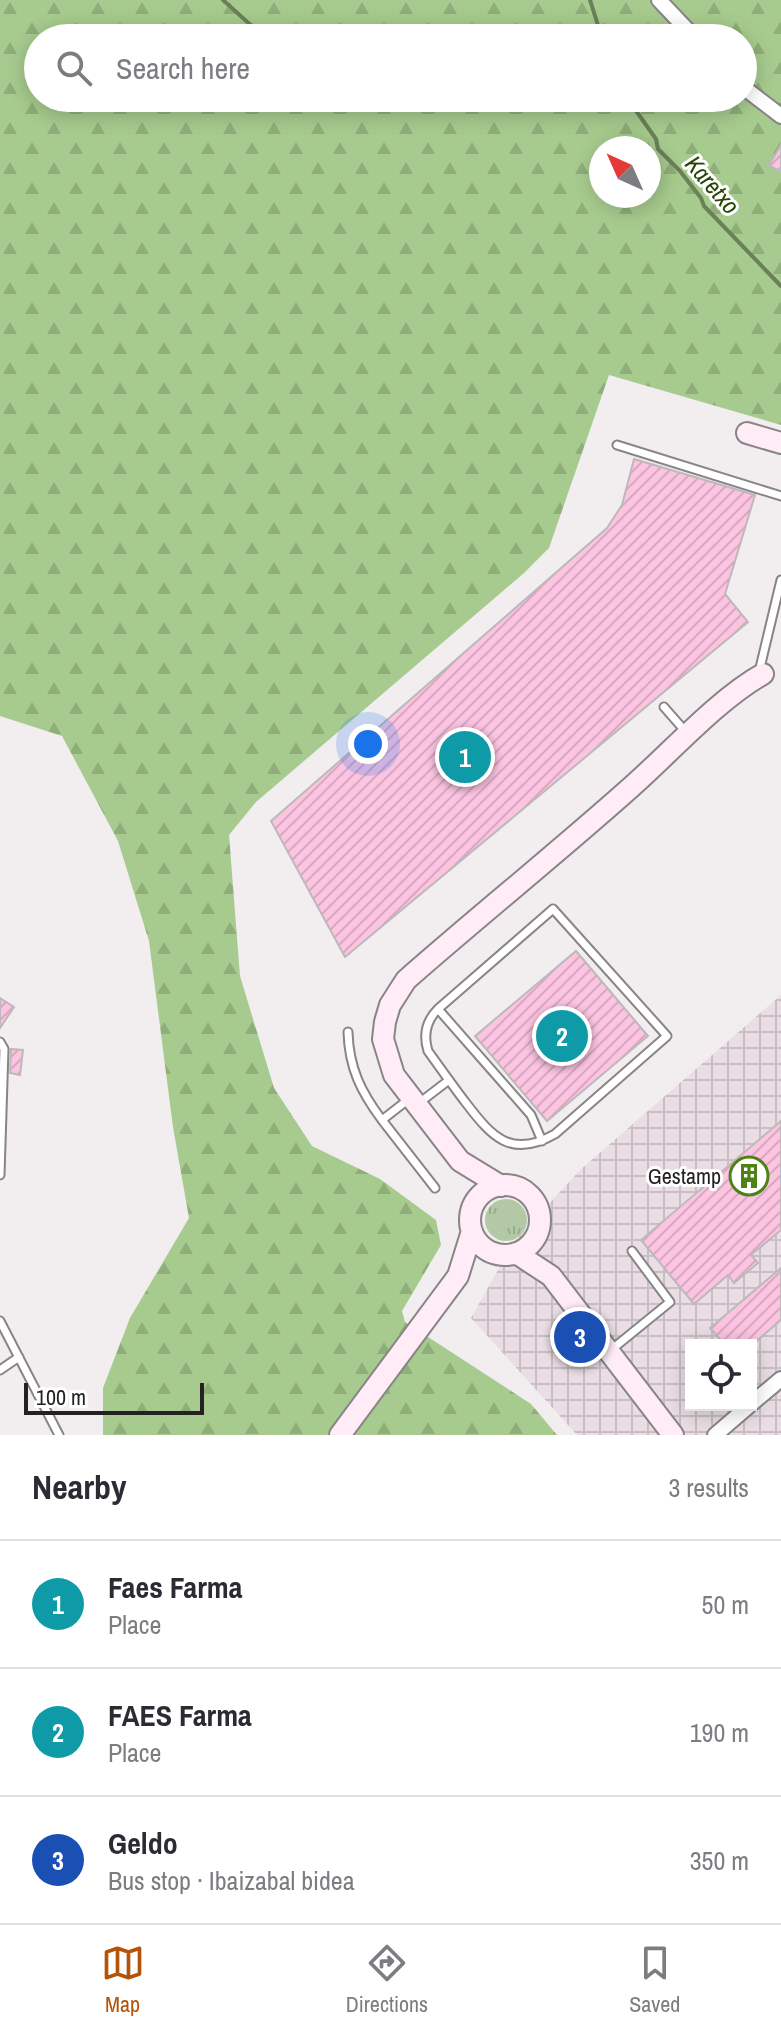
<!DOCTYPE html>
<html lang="en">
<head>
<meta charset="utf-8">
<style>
  :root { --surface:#fff; --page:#f2f2f3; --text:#2b2b33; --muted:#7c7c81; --line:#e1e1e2; --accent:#b45309 }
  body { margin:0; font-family:"Archivo Narrow",sans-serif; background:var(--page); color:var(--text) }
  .controls { position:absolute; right:24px; bottom:24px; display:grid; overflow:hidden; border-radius:0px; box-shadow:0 4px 20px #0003 }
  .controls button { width:72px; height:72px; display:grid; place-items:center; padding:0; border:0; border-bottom:2px solid var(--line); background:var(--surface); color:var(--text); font:40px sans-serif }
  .compass { position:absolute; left:589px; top:136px; width:72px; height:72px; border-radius:50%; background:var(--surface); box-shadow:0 4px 20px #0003; rotate:315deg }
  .scale { position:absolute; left:24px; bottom:20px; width:180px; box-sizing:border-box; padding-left:8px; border:4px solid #232122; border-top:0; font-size:22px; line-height:28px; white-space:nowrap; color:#232122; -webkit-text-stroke:6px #fff; paint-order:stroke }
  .you { position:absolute; left:368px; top:744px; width:28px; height:28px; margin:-20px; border:6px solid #fff; border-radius:50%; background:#1a73e8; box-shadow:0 0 0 12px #1a73e833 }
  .badge { display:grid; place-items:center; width:52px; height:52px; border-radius:50%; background:var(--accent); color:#fff; font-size:26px; font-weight:700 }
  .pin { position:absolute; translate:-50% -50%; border:4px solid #fff; box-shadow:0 2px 8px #0006 }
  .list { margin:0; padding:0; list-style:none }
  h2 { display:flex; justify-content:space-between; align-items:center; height:104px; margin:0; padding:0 32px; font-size:34px }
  h2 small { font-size:26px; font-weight:400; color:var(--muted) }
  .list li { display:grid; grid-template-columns:52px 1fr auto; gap:24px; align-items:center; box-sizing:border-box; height:128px; padding:0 32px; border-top:2px solid var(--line) }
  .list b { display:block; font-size:30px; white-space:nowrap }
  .list p { margin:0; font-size:26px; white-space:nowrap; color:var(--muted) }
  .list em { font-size:26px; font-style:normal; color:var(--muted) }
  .icon { flex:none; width:44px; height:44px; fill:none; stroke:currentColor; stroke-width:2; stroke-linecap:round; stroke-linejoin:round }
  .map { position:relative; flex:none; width:781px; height:1435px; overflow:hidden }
  .search { position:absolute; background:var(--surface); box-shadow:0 4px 20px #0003; left:24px; right:24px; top:24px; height:88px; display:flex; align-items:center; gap:20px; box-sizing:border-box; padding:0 28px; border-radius:44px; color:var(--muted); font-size:30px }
  .sheet { height:488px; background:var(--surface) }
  nav { display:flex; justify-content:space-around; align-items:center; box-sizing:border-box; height:112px; border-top:2px solid var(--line); background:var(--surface); font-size:22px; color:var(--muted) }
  nav a { display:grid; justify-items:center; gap:4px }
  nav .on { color:var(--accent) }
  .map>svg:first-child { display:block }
  .industrial { fill:url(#industrial-grid); fill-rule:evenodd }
  .grass { fill:url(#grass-tufts) }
  .forest { fill:url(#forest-firs); fill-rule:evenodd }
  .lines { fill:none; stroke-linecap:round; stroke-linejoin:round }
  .stream { stroke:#6a8158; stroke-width:4 }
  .building { fill:url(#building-hatch); stroke:#bdb9bb; stroke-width:2 }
  .lane-casing { stroke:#888586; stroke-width:11 }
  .street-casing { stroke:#888586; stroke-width:18 }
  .secondary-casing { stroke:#888586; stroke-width:24 }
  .lane { stroke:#fff; stroke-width:7 }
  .street { stroke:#fff; stroke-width:14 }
  .secondary { stroke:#ffecf6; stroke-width:20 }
  .labels { text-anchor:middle; stroke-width:6; stroke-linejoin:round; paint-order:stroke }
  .poi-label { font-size:22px; fill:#232122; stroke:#fff; text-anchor:end }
  .water-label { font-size:24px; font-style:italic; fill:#274604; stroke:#fff }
</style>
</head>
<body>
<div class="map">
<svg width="781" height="1435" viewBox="0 0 781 1435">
  <defs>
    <pattern id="industrial-grid" width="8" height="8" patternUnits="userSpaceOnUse" patternTransform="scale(2)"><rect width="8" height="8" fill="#eadee4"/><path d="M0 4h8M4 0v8" fill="none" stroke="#c8bec3"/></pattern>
    <pattern id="grass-tufts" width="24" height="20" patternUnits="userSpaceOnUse" patternTransform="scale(2)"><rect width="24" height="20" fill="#b3c9a5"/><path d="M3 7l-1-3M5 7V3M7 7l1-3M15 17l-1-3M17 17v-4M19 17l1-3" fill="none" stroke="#9aac8e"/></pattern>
    <pattern id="forest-firs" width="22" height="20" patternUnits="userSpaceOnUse" patternTransform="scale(2)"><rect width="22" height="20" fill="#a7cb8e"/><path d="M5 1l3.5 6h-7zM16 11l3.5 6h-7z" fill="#8fae7a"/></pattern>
    <pattern id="building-hatch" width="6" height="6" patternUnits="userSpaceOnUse" patternTransform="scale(2)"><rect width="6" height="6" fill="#fcc4e1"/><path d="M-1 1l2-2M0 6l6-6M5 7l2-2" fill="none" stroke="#d8a8c1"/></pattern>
  </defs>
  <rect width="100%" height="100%" fill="#f2edef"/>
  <!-- industrial -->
  <path class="industrial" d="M 781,995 L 781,1435 L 577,1435 L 471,1318 L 513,1243 L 580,1170 ZM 691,1345 L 751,1345 L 751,1405 L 691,1405 Z"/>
  <!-- grass -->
  <path class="grass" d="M485 1220a21 21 0 1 1 42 0a21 21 0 1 1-42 0Z"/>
  <!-- forest -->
  <path class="forest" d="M 0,0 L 781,0 L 781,425 L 609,375 L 549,548 L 524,573 L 256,802 L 229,835 L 240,976 L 274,1088 L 312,1146 L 380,1179 L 436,1220 L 441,1245 L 402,1311 L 405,1322 L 531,1404 L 557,1435 L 103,1435 L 103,1388 L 130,1318 L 189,1218 L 173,1127 L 149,941 L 118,841 L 62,736 L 0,716 ZM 38,38 L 743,38 L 743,98 L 38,98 ZM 601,148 L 649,148 L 649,196 L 601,196 Z"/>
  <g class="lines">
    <!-- stream -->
    <path class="stream" d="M 223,0 L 265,38
      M 590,0 L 602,38
      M 410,98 C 424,105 449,106 461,98
      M 627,98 L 656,139 L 658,149 L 680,171 L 701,198 L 704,206 L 781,286"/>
  </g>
  <!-- building -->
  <path class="building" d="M 781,145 L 781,172 L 769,165 Z
    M 634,459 L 755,495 L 725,594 L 748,622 L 345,957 L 271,821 L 607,528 L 622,505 Z
    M 576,951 L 648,1036 L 547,1121 L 475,1036 Z
    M 0,998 L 14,1007 L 0,1028 Z
    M 11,1049 L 23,1050 L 20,1075 L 10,1073 Z
    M 781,1121 L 781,1230 L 751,1255 L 758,1263 L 734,1283 L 728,1275 L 694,1304 L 641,1240 Z
    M 781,1268 L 781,1320 L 752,1345 L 725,1345 L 710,1328 Z"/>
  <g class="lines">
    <defs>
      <path id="lane" d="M 617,445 L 781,496
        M 759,672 L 781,580
        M 664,707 L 685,731
        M 553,909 L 667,1036 L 555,1134 C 511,1159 492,1137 466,1103 C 453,1086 441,1069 428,1051 C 423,1035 426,1021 438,1009 Z
        M 438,1009 L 531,1115 L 542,1141
        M 348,1032 C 349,1068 361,1092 382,1120 L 409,1099
        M 0,1042 L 4,1049 L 0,1175
        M 419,1103 L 449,1080
        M 382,1120 L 435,1188
        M 0,1321 L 59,1435
        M 611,1350 L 670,1302 L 632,1251
        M 0,1370 L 19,1357"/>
      <path id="street" d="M 659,0 L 695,38
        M 743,87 L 781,116
        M 751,1404 L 781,1379
        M 715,1435 L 750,1405"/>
      <path id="secondary" d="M 747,433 L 781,443
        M470 1220a35 35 0 1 1 70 0a35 35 0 1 1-70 0Z
        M 501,1186 L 460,1161 L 394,1075 L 383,1039 L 385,1022 L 390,1005 L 406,980 C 480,915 556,854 629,789 C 669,754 718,699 763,674
        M 516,1253 L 551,1276 L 673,1435
        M 340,1435 L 458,1276 L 472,1231"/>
    </defs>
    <!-- lane casing -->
    <use href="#lane" class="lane-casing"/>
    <!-- street casing -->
    <use href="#street" class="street-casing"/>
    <!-- secondary casing -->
    <use href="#secondary" class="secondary-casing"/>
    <!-- lane -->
    <use href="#lane" class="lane"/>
    <!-- street -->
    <use href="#street" class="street"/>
    <!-- secondary -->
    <use href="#secondary" class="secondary"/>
  </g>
  <!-- icons -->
  <defs>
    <symbol id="building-ring" viewBox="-11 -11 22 22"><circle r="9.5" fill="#fff" stroke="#4e8116" stroke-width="1.5"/><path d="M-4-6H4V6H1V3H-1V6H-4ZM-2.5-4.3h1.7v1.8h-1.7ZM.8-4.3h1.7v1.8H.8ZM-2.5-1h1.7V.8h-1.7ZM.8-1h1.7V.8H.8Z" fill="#4e8116"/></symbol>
  </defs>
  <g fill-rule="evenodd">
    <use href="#building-ring" x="727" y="1154" width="44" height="44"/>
  </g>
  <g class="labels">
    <!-- poi labels -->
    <g class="poi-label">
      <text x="721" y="1184">Gestamp</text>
    </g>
    <!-- water labels -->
    <g class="water-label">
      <text transform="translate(712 185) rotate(49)" y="8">Karetxo</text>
    </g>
  </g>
</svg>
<div class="controls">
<button><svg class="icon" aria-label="locate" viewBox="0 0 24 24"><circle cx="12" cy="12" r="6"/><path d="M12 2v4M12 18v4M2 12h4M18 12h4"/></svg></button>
</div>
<svg class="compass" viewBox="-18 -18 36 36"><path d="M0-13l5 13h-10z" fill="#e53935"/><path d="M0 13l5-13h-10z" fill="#7c7c81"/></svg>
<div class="scale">100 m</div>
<div class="you"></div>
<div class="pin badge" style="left:465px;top:757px;background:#0f9aa8">1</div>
<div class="pin badge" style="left:562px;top:1036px;background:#0f9aa8">2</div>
<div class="pin badge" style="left:580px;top:1337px;background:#1a4fb4">3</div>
<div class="search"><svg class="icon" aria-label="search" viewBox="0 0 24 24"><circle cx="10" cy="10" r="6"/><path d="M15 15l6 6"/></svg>Search here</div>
</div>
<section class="sheet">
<h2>Nearby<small>3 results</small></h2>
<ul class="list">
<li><span class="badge" style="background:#0f9aa8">1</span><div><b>Faes Farma</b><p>Place</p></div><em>50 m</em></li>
<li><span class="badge" style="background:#0f9aa8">2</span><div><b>FAES Farma</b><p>Place</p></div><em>190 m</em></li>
<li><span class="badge" style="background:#1a4fb4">3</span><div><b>Geldo</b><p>Bus stop · Ibaizabal bidea</p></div><em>350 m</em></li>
</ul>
</section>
<nav>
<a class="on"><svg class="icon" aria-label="map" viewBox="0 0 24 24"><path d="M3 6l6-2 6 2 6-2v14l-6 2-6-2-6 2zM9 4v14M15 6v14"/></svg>Map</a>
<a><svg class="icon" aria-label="directions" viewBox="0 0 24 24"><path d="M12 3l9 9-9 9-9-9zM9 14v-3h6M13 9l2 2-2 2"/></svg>Directions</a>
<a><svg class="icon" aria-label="saved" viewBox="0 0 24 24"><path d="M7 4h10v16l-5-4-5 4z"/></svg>Saved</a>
</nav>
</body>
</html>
